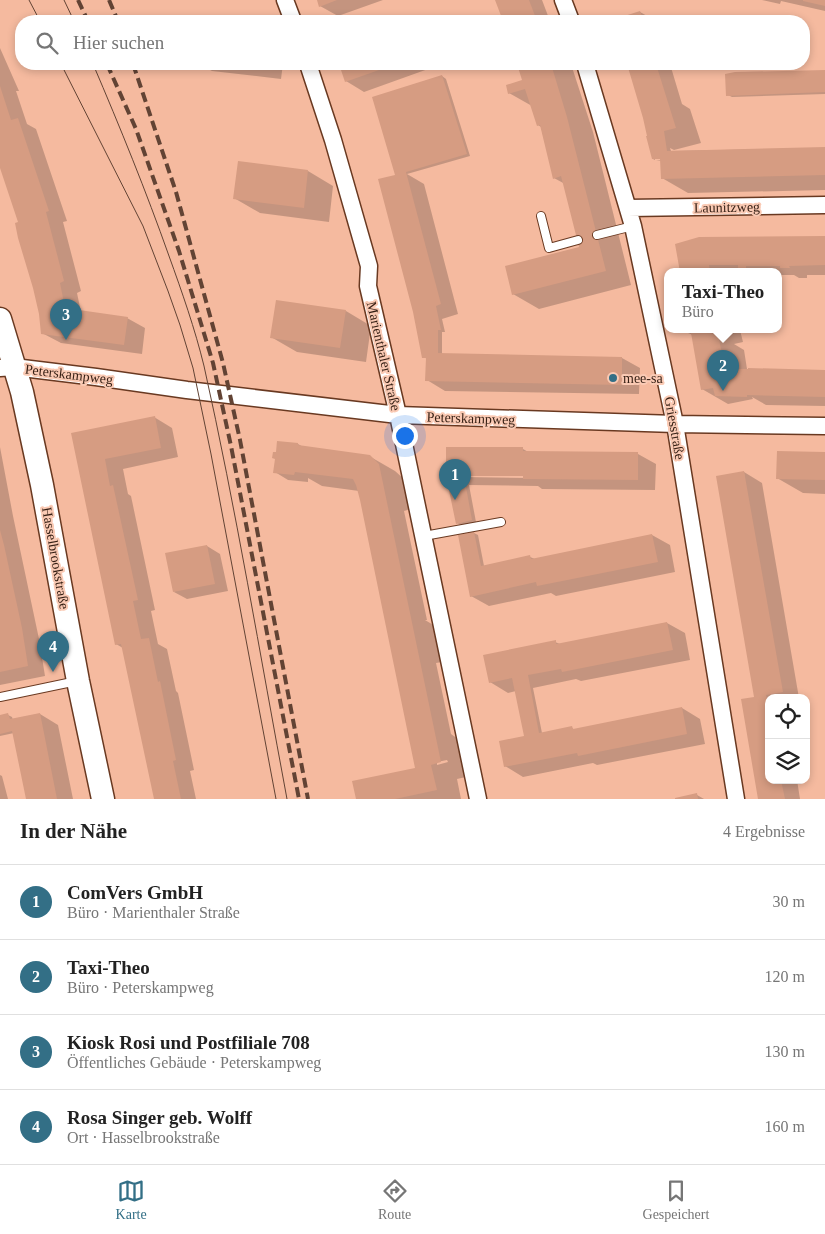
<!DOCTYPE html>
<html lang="de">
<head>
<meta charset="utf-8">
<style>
  :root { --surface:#fff; --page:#f2f2f2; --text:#222; --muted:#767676; --line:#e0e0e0; --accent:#336f86 }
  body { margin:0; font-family:Georgia,serif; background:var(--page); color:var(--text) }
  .controls { position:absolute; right:15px; bottom:15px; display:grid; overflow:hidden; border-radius:10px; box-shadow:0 2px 8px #0003 }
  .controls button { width:45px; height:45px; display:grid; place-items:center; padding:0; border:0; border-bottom:1px solid var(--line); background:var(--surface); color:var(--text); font:25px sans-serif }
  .you { position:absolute; left:404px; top:435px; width:18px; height:18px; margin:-12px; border:4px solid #fff; border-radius:50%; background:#1a73e8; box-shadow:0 0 0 8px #1a73e833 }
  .badge { display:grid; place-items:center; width:32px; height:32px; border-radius:50%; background:var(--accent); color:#fff; font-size:16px; font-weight:700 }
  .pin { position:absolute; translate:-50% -41px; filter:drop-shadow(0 1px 2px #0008) }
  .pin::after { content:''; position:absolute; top:26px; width:18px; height:15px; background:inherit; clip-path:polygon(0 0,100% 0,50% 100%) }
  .popup { position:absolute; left:664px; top:268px; width:118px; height:65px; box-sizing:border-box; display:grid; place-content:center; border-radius:10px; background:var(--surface); filter:drop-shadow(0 1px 4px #0005); font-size:16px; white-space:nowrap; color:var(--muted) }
  .popup b { font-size:19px; color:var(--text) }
  .popup::after { content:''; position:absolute; left:50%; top:100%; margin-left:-10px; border:10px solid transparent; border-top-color:var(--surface) }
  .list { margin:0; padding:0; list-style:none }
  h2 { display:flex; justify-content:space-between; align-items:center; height:65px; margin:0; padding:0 20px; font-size:21px }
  h2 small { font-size:16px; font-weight:400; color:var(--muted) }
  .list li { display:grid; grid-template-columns:32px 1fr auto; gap:15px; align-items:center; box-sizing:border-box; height:75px; padding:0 20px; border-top:1px solid var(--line) }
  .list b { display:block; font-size:19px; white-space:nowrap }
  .list p { margin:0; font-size:16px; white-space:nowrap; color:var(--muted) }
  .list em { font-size:16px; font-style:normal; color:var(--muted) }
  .icon { flex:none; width:28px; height:28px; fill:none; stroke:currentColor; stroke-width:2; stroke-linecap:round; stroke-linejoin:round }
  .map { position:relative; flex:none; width:825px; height:799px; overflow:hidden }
  .search { position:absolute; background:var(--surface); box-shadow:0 2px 8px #0003; left:15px; right:15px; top:15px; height:55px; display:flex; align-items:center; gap:12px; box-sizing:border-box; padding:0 18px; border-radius:20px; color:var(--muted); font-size:19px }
  .sheet { height:365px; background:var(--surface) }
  nav { display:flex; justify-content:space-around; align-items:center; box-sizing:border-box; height:70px; border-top:1px solid var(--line); background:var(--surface); font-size:14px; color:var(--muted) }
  nav a { display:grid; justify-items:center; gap:2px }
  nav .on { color:var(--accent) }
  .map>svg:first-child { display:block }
  .shadow { fill:#0003; fill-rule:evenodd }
  .building { fill:#d69c82 }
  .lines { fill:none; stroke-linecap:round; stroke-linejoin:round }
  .lane-casing { stroke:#693921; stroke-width:10 }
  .street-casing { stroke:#693921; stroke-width:19 }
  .secondary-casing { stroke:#693921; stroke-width:25 }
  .lane { stroke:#fff; stroke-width:8 }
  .street { stroke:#fff; stroke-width:16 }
  .secondary { stroke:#fff; stroke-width:22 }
  .tram { stroke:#624334; stroke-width:1 }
  .rail { stroke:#624334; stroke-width:4; stroke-dasharray:10 5; stroke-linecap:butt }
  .poi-dot { fill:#336f86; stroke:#facab4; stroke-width:2 }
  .labels { text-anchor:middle; stroke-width:4; stroke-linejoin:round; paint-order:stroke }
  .street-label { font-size:14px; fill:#351f14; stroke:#facab4 }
  .poi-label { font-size:14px; fill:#351f14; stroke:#facab4; text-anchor:start }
</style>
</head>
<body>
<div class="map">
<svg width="825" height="799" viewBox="0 0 825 799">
  <rect width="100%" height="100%" fill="#f5ba9f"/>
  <!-- shadow -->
  <path class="shadow" d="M 318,0 L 383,0 L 338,16 L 320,6 Z
    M 496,0 L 542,0 L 550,21 L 504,21 Z
    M 762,0 L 825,0 L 825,11 L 781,1 L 780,4 Z
    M 640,12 L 656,21 L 613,21 Z
    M 0,48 L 19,91 L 16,91 L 27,124 L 36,129 L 67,221 L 63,222 L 81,291 L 77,293 L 81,312 L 127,318 L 145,328 L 142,354 L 61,343 L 42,333 L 40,314 L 19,223 L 0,165 Z
    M 199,64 L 283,64 L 281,79 L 212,71 Z
    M 340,64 L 442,64 L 364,92 L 346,81 Z
    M 518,64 L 571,64 L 593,132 L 631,285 L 539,309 L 513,294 L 581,248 L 565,184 L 554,178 L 541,127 L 538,125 L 532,106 L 509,93 L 524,81 Z
    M 628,64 L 670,64 L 682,104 L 690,109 L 701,143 L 674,150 L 670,148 L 671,151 L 669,151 L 825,148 L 825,190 L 688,193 L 662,178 L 662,161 L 656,160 L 667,160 L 655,158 L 655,160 L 653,159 L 640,101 Z
    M 825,71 L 825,94 L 732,97 L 728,95 Z
    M 442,76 L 446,79 L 470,156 L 407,174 L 424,184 L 458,314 L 442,319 L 445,332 L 442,332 L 442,355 L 622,358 L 640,368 L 639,394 L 445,391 L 427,380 L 427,359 L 424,357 L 398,175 Z
    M 308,171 L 333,186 L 329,222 L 260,213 L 234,198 Z
    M 825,237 L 825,275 L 807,275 L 807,278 L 799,278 L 794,275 L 778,275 L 778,272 L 681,272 L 676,245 Z
    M 346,311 L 371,326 L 366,362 L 297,352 L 271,337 Z
    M 688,330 L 740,330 L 743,342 L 734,344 L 744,350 L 747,369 L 825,371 L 825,406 L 766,405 L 752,397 L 753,399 L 728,404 L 702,389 L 693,335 L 688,333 Z
    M 154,417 L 172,428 L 178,457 L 123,469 L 128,494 L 131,496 L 155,610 L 151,611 L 158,644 L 167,649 L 176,691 L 178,693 L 194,770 L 190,771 L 196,799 L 155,799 L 123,648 L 116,644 L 72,434 Z
    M 278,442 L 298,444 L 303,447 L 369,456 L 395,471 L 405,480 L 411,509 L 404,511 L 427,620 L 425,620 L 435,626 L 442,662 L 436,663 L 451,734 L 458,739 L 466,777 L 457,779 L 461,799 L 357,799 L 417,769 L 359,491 L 322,486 L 308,478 L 308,482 L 288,480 L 275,472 ZM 447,760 L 448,762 L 437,765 L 437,762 Z
    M 0,447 L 13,516 L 39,639 L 45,676 L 0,685 Z
    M 447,448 L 523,449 L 530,453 L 638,454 L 656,464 L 655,490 L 542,489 L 538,486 L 469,485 L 476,522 L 461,525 L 457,523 ZM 463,475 L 529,475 L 529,478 L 463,477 Z
    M 825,453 L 825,494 L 803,493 L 777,478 Z
    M 744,472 L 762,483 L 799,698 L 769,698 L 769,780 L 797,780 L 800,799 L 760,799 L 756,698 Z
    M 474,533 L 478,535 L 484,566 L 530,557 L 535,559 L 652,535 L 670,545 L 675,572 L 556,596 L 551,593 L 489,606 L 471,596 Z
    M 207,546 L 220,554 L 228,591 L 187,599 L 174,592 Z
    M 667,623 L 685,633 L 690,660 L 581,681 L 576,679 L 533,688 L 542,733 L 572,728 L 575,730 L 682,708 L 700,719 L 705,744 L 597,765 L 593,763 L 523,777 L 505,766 L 527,736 L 516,691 L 508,693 L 490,682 L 555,642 L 560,644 Z
    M 40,714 L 58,725 L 73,799 L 27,799 L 14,733 L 0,736 L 0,716 L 8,715 L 12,717 L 13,720 Z
    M 0,775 L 2,776 L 8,799 L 0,799 Z
    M 697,795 L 704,799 L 677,799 Z"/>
  <!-- building -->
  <path class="building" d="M 317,0 L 337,0 L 319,7 Z
    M 495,0 L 529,0 L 537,21 L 503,21 Z
    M 803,0 L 825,0 L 825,6 L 803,1 Z
    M 640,11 L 644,21 L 609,21 Z
    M 339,64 L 396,64 L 345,82 Z
    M 517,64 L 551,64 L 567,117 L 606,271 L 512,295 L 505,266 L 579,247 L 561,176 L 553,179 L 540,125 L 537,126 L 525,89 L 508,94 L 506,85 L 522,80 Z
    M 627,64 L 656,64 L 676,128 L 664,131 L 667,151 L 825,147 L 825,175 L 661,179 L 660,159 L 652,159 L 646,136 L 647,136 L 643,118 Z
    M 825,70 L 825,92 L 726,96 L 725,74 L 735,72 Z
    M 442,75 L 467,154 L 406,172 L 441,304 L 436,306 L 441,330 L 438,330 L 438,353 L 622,357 L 622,385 L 425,381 L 426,358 L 422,358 L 413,312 L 378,179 L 395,175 L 372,97 Z
    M 0,86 L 11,120 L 18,118 L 49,211 L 46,212 L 64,281 L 60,283 L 65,308 L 128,317 L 124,345 L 41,334 L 39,314 L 33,288 L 18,238 L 15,223 L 18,222 L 0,168 Z
    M 238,161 L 308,170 L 304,208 L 233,199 Z
    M 825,236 L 825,265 L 789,266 L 790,268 L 780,268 L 780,266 L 746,266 L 746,268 L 738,268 L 738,265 L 709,265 L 710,272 L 680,272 L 675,244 L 699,237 Z
    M 276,300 L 346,310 L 340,348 L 270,338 Z
    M 686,330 L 725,330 L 725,333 L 718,334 L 725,369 L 748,369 L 748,368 L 825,370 L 825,397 L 747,395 L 747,397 L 715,396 L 713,388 L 701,390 L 691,333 L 687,333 Z
    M 155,416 L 161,448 L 105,459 L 110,486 L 113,485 L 138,600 L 133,601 L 141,639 L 149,638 L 158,682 L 160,681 L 176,760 L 173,761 L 181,799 L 154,799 L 121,644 L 115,645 L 71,433 Z
    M 277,441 L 298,443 L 298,445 L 370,455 L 379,464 L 441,762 L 431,765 L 437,790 L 395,799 L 356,799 L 352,781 L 415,768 L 360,500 L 356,485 L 353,479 L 295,472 L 294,475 L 273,473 L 275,459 L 272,458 L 273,452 L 276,452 Z
    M 446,447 L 523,447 L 523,451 L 638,452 L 638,480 L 523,479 L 523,476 L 464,476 L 472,520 L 456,524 L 446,476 Z
    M 777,451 L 825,452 L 825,480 L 776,479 Z
    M 744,471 L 783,692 L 766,695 L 769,709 L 769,780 L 781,780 L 785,799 L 758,799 L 741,699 L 754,697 L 716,476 Z
    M 0,530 L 4,545 L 22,628 L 28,666 L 0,672 Z
    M 474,532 L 481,566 L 530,555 L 531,559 L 652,534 L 658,562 L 537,586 L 536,582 L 470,597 L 458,535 Z
    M 207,545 L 215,584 L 173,592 L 165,553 Z
    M 667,622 L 673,650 L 562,672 L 561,669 L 528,675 L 539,733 L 572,726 L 573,729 L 682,707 L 687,734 L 578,756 L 577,753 L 504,767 L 499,741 L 524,736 L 512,678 L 489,683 L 483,655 L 556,640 L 556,644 Z
    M 8,713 L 10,719 L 40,713 L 57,799 L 26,799 L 12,731 L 0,734 L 0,715 Z
    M 697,793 L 698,799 L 675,799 L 675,798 Z"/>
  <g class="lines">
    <defs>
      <path id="lane" d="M 541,216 L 549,248 L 578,240
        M 597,235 L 633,226
        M 424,536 L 501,522
        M 0,697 L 77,681"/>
      <path id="street" d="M 285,0 L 293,21
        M 563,0 L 571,21
        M 308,64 L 333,140 L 369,266 L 368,286 L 398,415 L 478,799
        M 585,64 L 633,226 L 675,424 L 736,799
        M 628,208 L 825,205
        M 0,368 L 14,367 L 96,377 L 187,390 L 398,415 L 675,424 L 825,426"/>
      <path id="secondary" d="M 0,319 L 22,392 L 42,485 L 78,681 L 103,799"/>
    </defs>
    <!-- lane casing -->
    <use href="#lane" class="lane-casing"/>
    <!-- street casing -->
    <use href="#street" class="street-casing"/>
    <!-- secondary casing -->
    <use href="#secondary" class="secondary-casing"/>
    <!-- lane -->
    <use href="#lane" class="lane"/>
    <!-- street -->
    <use href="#street" class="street"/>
    <!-- secondary -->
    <use href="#secondary" class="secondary"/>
    <!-- tram -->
    <path class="tram" d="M 29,0 L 40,21
      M 64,0 L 74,21
      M 61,64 L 143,226 L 168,291 L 180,325 L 193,368 L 211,454 L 276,799
      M 93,64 C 120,127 146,191 169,256 C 182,292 195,329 204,366 C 236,509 260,655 287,799"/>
    <!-- rail -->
    <path class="rail" d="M 78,0 L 88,21
      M 109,0 L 118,21
      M 107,64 L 136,129 L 179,251 L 213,363 L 231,446 L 299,799
      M 133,64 L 176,192 L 223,363 L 240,440 L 308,799"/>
  </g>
  <!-- markers -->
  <circle class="poi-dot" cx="613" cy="378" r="5"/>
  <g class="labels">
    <!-- street labels -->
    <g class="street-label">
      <text transform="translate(727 207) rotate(-1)" y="5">Launitzweg</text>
      <text transform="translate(384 356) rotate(77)" y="5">Marienthaler Straße</text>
      <text transform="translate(69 374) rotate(7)" y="5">Peterskampweg</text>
      <text transform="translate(471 418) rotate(2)" y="5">Peterskampweg</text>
      <text transform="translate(675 428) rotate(80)" y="5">Griesstraße</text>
      <text transform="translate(56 558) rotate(80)" y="5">Hasselbrookstraße</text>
    </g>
    <!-- poi labels -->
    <g class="poi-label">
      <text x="623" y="383">mee-sa</text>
    </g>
  </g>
</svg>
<div class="controls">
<button><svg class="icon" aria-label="locate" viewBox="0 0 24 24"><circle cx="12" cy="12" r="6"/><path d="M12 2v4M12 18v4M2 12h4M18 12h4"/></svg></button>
<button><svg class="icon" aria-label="layers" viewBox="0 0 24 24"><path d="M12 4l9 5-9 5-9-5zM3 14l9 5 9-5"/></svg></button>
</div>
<div class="you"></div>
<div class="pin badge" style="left:455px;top:500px">1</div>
<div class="pin badge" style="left:723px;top:391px">2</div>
<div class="popup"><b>Taxi-Theo</b>Büro</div>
<div class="pin badge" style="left:66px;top:340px">3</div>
<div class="pin badge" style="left:53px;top:672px">4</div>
<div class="search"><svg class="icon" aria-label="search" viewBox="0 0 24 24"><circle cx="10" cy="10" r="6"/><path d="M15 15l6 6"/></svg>Hier suchen</div>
</div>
<section class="sheet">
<h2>In der Nähe<small>4 Ergebnisse</small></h2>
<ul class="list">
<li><span class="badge">1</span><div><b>ComVers GmbH</b><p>Büro · Marienthaler Straße</p></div><em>30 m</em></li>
<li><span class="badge">2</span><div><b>Taxi-Theo</b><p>Büro · Peterskampweg</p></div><em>120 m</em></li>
<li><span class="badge">3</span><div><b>Kiosk Rosi und Postfiliale 708</b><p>Öffentliches Gebäude · Peterskampweg</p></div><em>130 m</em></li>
<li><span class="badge">4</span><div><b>Rosa Singer geb. Wolff</b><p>Ort · Hasselbrookstraße</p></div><em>160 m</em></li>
</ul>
</section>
<nav>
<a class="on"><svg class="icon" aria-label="map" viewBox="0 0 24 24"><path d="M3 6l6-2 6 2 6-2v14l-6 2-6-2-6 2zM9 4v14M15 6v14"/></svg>Karte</a>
<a><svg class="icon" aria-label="directions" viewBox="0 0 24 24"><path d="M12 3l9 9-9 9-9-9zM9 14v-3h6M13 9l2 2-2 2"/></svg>Route</a>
<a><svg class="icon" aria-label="saved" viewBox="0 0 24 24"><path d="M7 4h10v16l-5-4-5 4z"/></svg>Gespeichert</a>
</nav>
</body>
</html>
